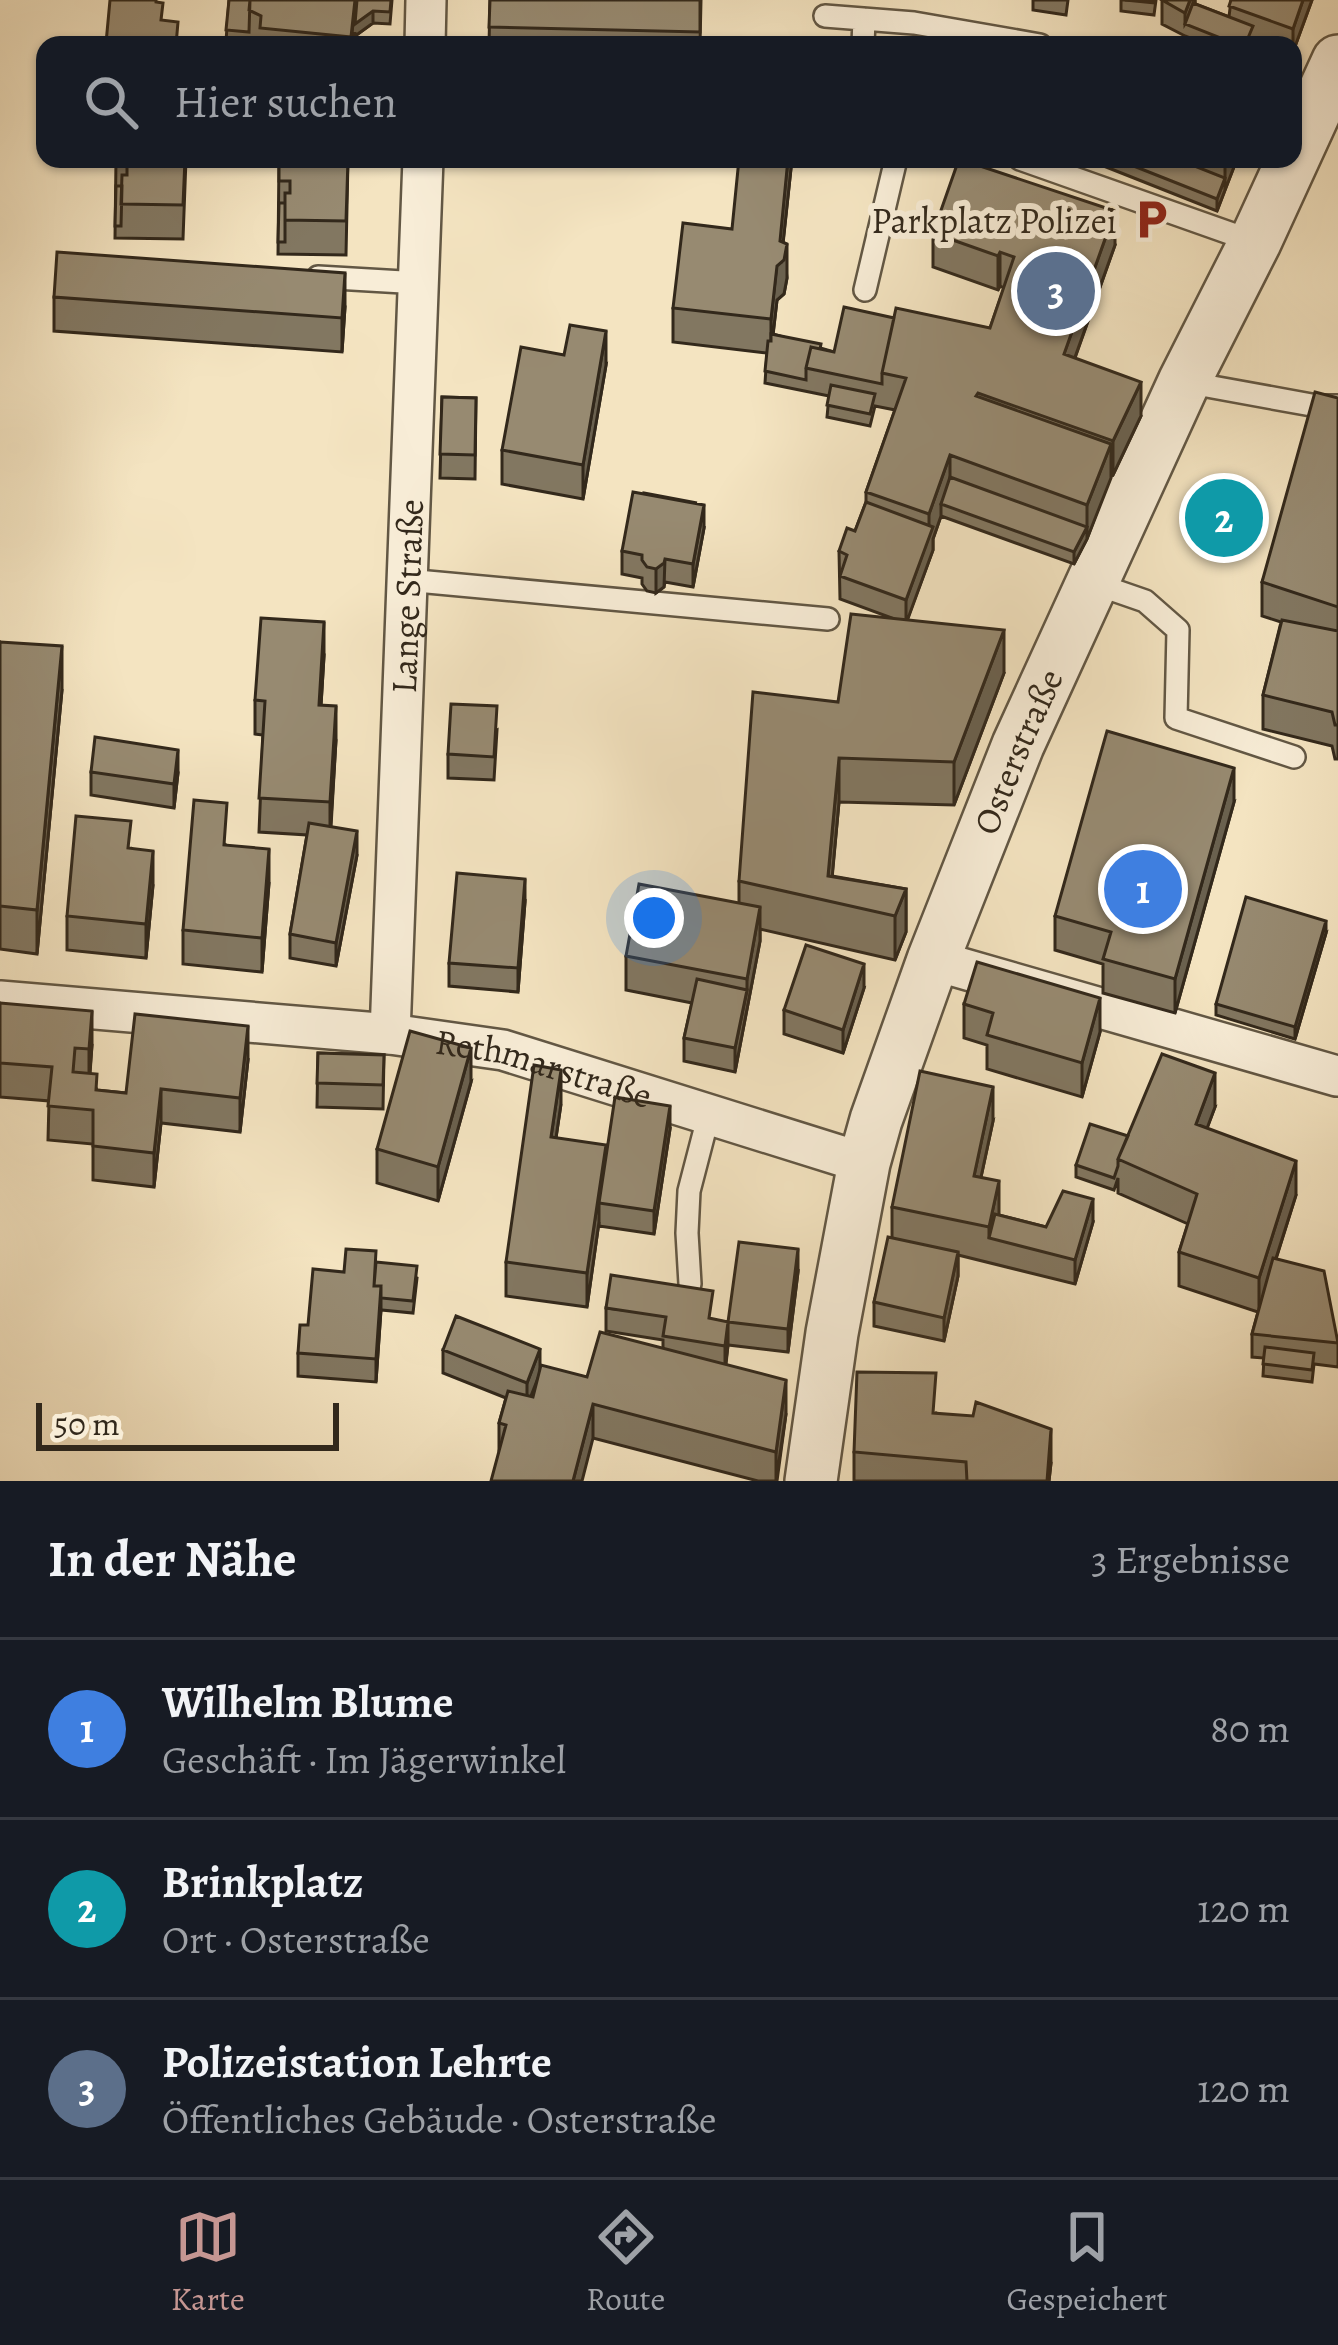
<!DOCTYPE html>
<html lang="de">
<head>
<meta charset="utf-8">
<style>
  :root { --surface:#171b24; --page:#20242c; --text:#f1f3f6; --muted:#9ea1a6; --line:#363941; --accent:#c59692 }
  body { margin:0; font-family:Alegreya,serif; background:var(--page); color:var(--text) }
  .scale { position:absolute; left:36px; bottom:30px; width:303px; box-sizing:border-box; padding-left:12px; border:6px solid #32281b; border-top:0; font-size:33px; line-height:42px; white-space:nowrap; color:#32281b; -webkit-text-stroke:9px #f8edd7; paint-order:stroke }
  .you { position:absolute; left:654px; top:918px; width:42px; height:42px; margin:-30px; border:9px solid #fff; border-radius:50%; background:#1a73e8; box-shadow:0 0 0 18px #1a73e833 }
  .badge { display:grid; place-items:center; width:78px; height:78px; border-radius:50%; background:var(--accent); color:#fff; font-size:39px; font-weight:700 }
  .pin { position:absolute; translate:-50% -50%; border:6px solid #fff; box-shadow:0 3px 12px #0006 }
  .list { margin:0; padding:0; list-style:none }
  h2 { display:flex; justify-content:space-between; align-items:center; height:156px; margin:0; padding:0 48px; font-size:51px }
  h2 small { font-size:39px; font-weight:400; color:var(--muted) }
  .list li { display:grid; grid-template-columns:78px 1fr auto; gap:36px; align-items:center; box-sizing:border-box; height:180px; padding:0 48px; border-top:3px solid var(--line) }
  .list b { display:block; font-size:45px; white-space:nowrap }
  .list p { margin:0; font-size:39px; white-space:nowrap; color:var(--muted) }
  .list em { font-size:39px; font-style:normal; color:var(--muted) }
  .icon { flex:none; width:66px; height:66px; fill:none; stroke:currentColor; stroke-width:2; stroke-linecap:round; stroke-linejoin:round }
  .map { position:relative; flex:none; width:1338px; height:1481px; overflow:hidden }
  .search { position:absolute; background:var(--surface); box-shadow:0 3px 9px #0004; left:36px; right:36px; top:36px; height:132px; display:flex; align-items:center; gap:30px; box-sizing:border-box; padding:0 42px; border-radius:24px; color:var(--muted); font-size:45px }
  .sheet { height:696px; background:var(--surface) }
  nav { display:flex; justify-content:space-around; align-items:center; box-sizing:border-box; height:168px; border-top:3px solid var(--line); background:var(--surface); font-size:33px; color:var(--muted) }
  nav a { display:grid; justify-items:center; gap:6px }
  nav .on { color:var(--accent) }
  .map>svg:first-child { display:block }
  .lines { fill:none; stroke-linecap:round; stroke-linejoin:round }
  .service-casing { stroke:#625744; stroke-width:26 }
  .minor-casing { stroke:#625744; stroke-width:44 }
  .tertiary-casing { stroke:#625744; stroke-width:56 }
  .service { stroke:#f8edd7; stroke-width:21 }
  .minor { stroke:#f8edd7; stroke-width:39 }
  .tertiary { stroke:#f8edd7; stroke-width:51 }
  .wall { fill:#827761; stroke:#32281b; stroke-width:3 }
  .shaded-wall { fill:#6a614f; stroke:#32281b; stroke-width:3 }
  .building { fill:#978a71; stroke:#32281b; stroke-width:3 }
  .labels { text-anchor:middle; stroke-width:12; stroke-linejoin:round; paint-order:stroke }
  .poi-label { font-size:36px; fill:#32281b; stroke:#f8edd7; text-anchor:end }
  .street-label { font-size:36px; fill:#32281b; stroke:#f8edd7 }
</style>
</head>
<body>
<div class="map">
<svg width="1338" height="1481" viewBox="0 0 1338 1481">
  <rect width="100%" height="100%" fill="#f4e4c1"/>
  <filter id="stains"><feTurbulence type="fractalNoise" baseFrequency=".00167" numOctaves="4"/><feColorMatrix values="0 0 0 0 .2 0 0 0 0 .09 0 0 0 0 .02 0 0 0 .5 -.17"/></filter>
  <radialGradient id="worn" r=".72"><stop offset=".6" stop-color="#630" stop-opacity="0"/><stop offset="1" stop-color="#630" stop-opacity=".3"/></radialGradient>
  <g class="lines">
    <defs>
      <path id="service" d="M 825,16 L 914,23 L 1040,45
        M 863,45 L 864,19
        M 1020,159 L 1255,242
        M 318,277 L 420,283
        M 865,290 L 896,159
        M 1185,382 L 1317,406 L 1338,406
        M 406,580 L 828,619
        M 1093,583 L 1145,601 L 1178,630 L 1176,718 L 1294,757
        M 690,1284 L 687,1233 L 689,1191 L 709,1114"/>
      <g id="minor">
        <path d="M 425,45 L 426,0"/>
        <path d="M 933,960 L 1337,1076"/>
        <path id="s1" d="M 0,1001 L 390,1034 L 503,1050 L 864,1163"/>
        <path id="s2" d="M 390,1034 L 423,159"/>
      </g>
      <g id="tertiary">
        <path id="s3" d="M 811,1481 L 832,1333 L 864,1163 L 876,1120 L 933,960 L 1018,745 L 1184,382 L 1255,242 L 1338,61"/>
      </g>
    </defs>
    <!-- service casing -->
    <use href="#service" class="service-casing"/>
    <!-- minor casing -->
    <use href="#minor" class="minor-casing"/>
    <!-- tertiary casing -->
    <use href="#tertiary" class="tertiary-casing"/>
    <!-- service -->
    <use href="#service" class="service"/>
    <!-- minor -->
    <use href="#minor" class="minor"/>
    <!-- tertiary -->
    <use href="#tertiary" class="tertiary"/>
  </g>
  <!-- wall -->
  <path class="wall" d="M 229,0 L 392,0 L 390,24 L 373,23 L 355,36 L 355,32 L 354,45 L 252,45 L 226,41 Z
    M 490,0 L 701,0 L 700,45 L 489,45 Z
    M 1033,0 L 1068,0 L 1066,15 L 1033,10 Z
    M 1121,0 L 1156,0 L 1154,15 L 1121,11 Z
    M 1162,0 L 1195,0 L 1195,4 L 1229,17 L 1231,0 L 1312,0 L 1293,52 L 1293,45 L 1273,45 L 1253,38 L 1250,45 L 1208,45 L 1185,36 L 1162,24 Z
    M 116,159 L 186,159 L 183,239 L 115,238 Z
    M 279,159 L 348,159 L 346,255 L 278,254 Z
    M 792,159 L 783,242 L 787,278 L 784,294 L 777,300 L 773,334 L 834,352 L 894,318 L 990,328 L 1004,288 L 1000,286 L 998,290 L 933,267 L 933,233 L 1115,245 L 1075,358 L 1141,416 L 1113,475 L 1111,474 L 1087,539 L 1074,564 L 941,516 L 933,539 L 933,550 L 907,620 L 1004,673 L 954,805 L 839,802 L 832,876 L 906,889 L 906,932 L 895,960 L 760,929 L 760,941 L 735,1072 L 684,1061 L 684,1038 L 692,1003 L 626,990 L 626,956 L 739,903 L 739,881 L 838,702 L 892,618 L 840,599 L 839,551 L 855,531 L 866,502 L 866,492 L 895,410 L 875,406 L 870,426 L 827,417 L 829,396 L 765,383 L 767,353 L 673,342 L 673,308 L 732,229 Z
    M 1086,159 L 1237,159 L 1217,211 Z
    M 54,297 L 345,307 L 342,352 L 54,331 Z
    M 606,365 L 583,499 L 502,484 L 502,450 Z
    M 442,397 L 476,398 L 475,479 L 440,478 Z
    M 1338,398 L 1338,759 L 1335,759 L 1332,746 L 1263,729 L 1263,695 L 1281,622 L 1262,616 L 1262,582 Z
    M 704,528 L 693,587 L 665,582 L 664,587 L 656,593 L 647,591 L 642,584 L 642,578 L 622,574 L 622,551 Z
    M 0,642 L 62,690 L 37,954 L 0,949 Z
    M 324,656 L 321,705 L 336,740 L 331,827 L 357,855 L 336,966 L 290,958 L 290,934 L 307,835 L 259,832 L 263,735 L 255,734 L 255,700 Z
    M 497,730 L 494,780 L 448,778 L 448,754 Z
    M 91,772 L 178,773 L 174,808 L 91,795 Z
    M 1234,802 L 1175,1013 L 1103,993 L 1103,964 L 1055,950 L 1055,916 Z
    M 226,845 L 269,883 L 262,972 L 183,964 L 183,930 Z
    M 131,849 L 153,885 L 146,958 L 67,950 L 67,916 Z
    M 525,902 L 518,992 L 449,986 L 449,963 Z
    M 1326,933 L 1295,1039 L 1216,1015 L 1216,1004 Z
    M 864,988 L 843,1053 L 784,1034 L 784,1010 Z
    M 0,1003 L 92,1045 L 90,1074 L 97,1090 L 126,1093 L 248,1060 L 240,1132 L 161,1123 L 154,1187 L 93,1180 L 93,1144 L 48,1140 L 49,1101 L 0,1097 Z
    M 964,1004 L 1100,1032 L 1082,1097 L 987,1069 L 987,1045 L 964,1038 Z
    M 318,1053 L 384,1055 L 383,1109 L 317,1107 Z
    M 471,1082 L 438,1201 L 377,1183 L 377,1149 Z
    M 561,1104 L 556,1138 L 606,1160 L 670,1129 L 654,1234 L 599,1226 L 599,1222 L 587,1307 L 506,1296 L 506,1262 Z
    M 1215,1107 L 1207,1128 L 1296,1195 L 1276,1259 L 1338,1338 L 1338,1367 L 1314,1364 L 1312,1382 L 1263,1376 L 1264,1358 L 1252,1357 L 1252,1334 L 1258,1312 L 1179,1286 L 1179,1252 L 1188,1224 L 1118,1193 L 1118,1178 L 1114,1190 L 1076,1177 L 1076,1165 L 1128,1136 Z
    M 993,1121 L 981,1177 L 999,1215 L 1046,1227 L 1093,1222 L 1075,1284 L 958,1255 L 958,1276 L 944,1341 L 874,1326 L 874,1302 L 892,1238 L 892,1207 Z
    M 376,1262 L 417,1278 L 413,1313 L 381,1310 L 376,1382 L 298,1376 L 298,1353 L 308,1325 L 344,1272 Z
    M 798,1272 L 788,1352 L 728,1345 L 726,1364 L 786,1414 L 777,1481 L 758,1481 L 593,1438 L 499,1450 L 499,1423 L 506,1398 L 443,1373 L 443,1350 L 540,1371 L 587,1377 L 663,1348 L 663,1340 L 606,1331 L 606,1308 L 728,1322 Z
    M 936,1413 L 1051,1463 L 1049,1481 L 854,1481 L 854,1452 Z"/>
  <!-- shaded-wall -->
  <path class="shaded-wall" d="M 355,0 L 359,0 L 373,11 L 373,23 L 355,36 L 355,32 L 354,45 L 351,45 Z
    M 1190,0 L 1195,0 L 1195,9 L 1185,24 L 1185,13 Z
    M 1303,0 L 1312,0 L 1293,52 L 1293,29 Z
    M 788,159 L 792,159 L 781,263 L 787,244 L 787,278 L 784,294 L 777,300 L 771,353 L 771,319 Z
    M 1225,159 L 1237,159 L 1225,190 Z
    M 1225,178 L 1225,190 L 1217,211 L 1217,199 Z
    M 1115,211 L 1115,245 L 1064,388 L 1064,354 Z
    M 1000,252 L 1000,286 L 998,290 L 998,256 Z
    M 345,273 L 345,307 L 342,352 L 342,318 Z
    M 606,331 L 606,365 L 583,499 L 583,465 Z
    M 1141,382 L 1141,416 L 1113,475 L 1113,441 Z
    M 1111,444 L 1111,478 L 1087,539 L 1087,505 Z
    M 950,455 L 950,489 L 941,504 L 941,516 L 933,539 L 933,550 L 906,624 L 906,600 L 929,536 L 929,514 Z
    M 704,505 L 704,528 L 693,587 L 693,564 Z
    M 1087,527 L 1087,539 L 1074,564 L 1074,552 Z
    M 665,559 L 664,587 L 656,593 L 656,569 Z
    M 324,622 L 324,656 L 319,739 L 319,705 Z
    M 1004,630 L 1004,673 L 954,805 L 954,762 Z
    M 62,646 L 62,690 L 37,954 L 37,910 Z
    M 336,706 L 336,740 L 330,836 L 330,802 Z
    M 178,750 L 178,773 L 174,808 L 174,784 Z
    M 839,758 L 839,802 L 830,901 L 828,876 Z
    M 1234,768 L 1234,802 L 1175,1013 L 1175,979 Z
    M 357,831 L 357,855 L 336,966 L 336,943 Z
    M 269,849 L 269,883 L 262,972 L 262,938 Z
    M 153,851 L 153,885 L 146,958 L 146,924 Z
    M 525,879 L 525,902 L 518,992 L 518,968 Z
    M 906,889 L 906,932 L 895,960 L 895,916 Z
    M 760,907 L 760,941 L 735,1072 L 735,1048 L 747,990 L 747,979 Z
    M 1326,921 L 1326,933 L 1295,1039 L 1295,1027 Z
    M 864,964 L 864,988 L 843,1053 L 843,1030 Z
    M 1100,998 L 1100,1032 L 1082,1097 L 1082,1063 Z
    M 92,1011 L 92,1045 L 89,1083 L 89,1049 Z
    M 248,1026 L 248,1060 L 240,1132 L 240,1098 Z
    M 471,1048 L 471,1082 L 438,1201 L 438,1167 Z
    M 561,1070 L 561,1104 L 551,1171 L 551,1137 Z
    M 1215,1073 L 1215,1107 L 1196,1158 L 1196,1124 Z
    M 993,1087 L 993,1121 L 974,1210 L 974,1176 Z
    M 161,1089 L 161,1123 L 154,1187 L 154,1153 Z
    M 670,1106 L 670,1129 L 654,1234 L 654,1211 Z
    M 606,1145 L 606,1179 L 599,1203 L 599,1222 L 587,1307 L 587,1273 Z
    M 1296,1161 L 1296,1195 L 1259,1312 L 1259,1278 Z
    M 999,1181 L 999,1215 L 989,1238 L 989,1227 Z
    M 1093,1199 L 1093,1222 L 1075,1284 L 1075,1260 Z
    M 798,1249 L 798,1272 L 788,1352 L 788,1329 Z
    M 958,1252 L 958,1276 L 944,1341 L 944,1318 Z
    M 381,1286 L 381,1309 L 376,1382 L 376,1359 Z
    M 728,1322 L 728,1345 L 725,1369 L 725,1346 Z
    M 540,1349 L 540,1373 L 527,1406 L 527,1383 Z
    M 786,1380 L 786,1414 L 776,1481 L 776,1452 Z
    M 593,1404 L 593,1438 L 582,1481 L 573,1481 Z
    M 1051,1429 L 1051,1463 L 1049,1481 L 1047,1481 Z"/>
  <!-- building -->
  <path class="building" d="M 110,0 L 156,0 L 156,2 L 163,3 L 161,20 L 178,22 L 176,45 L 106,43 Z
    M 229,0 L 250,0 L 249,32 L 226,30 Z
    M 250,0 L 355,0 L 351,37 L 260,28 L 261,16 L 249,10 Z
    M 357,0 L 391,0 L 390,12 L 373,11 L 355,24 Z
    M 490,0 L 700,0 L 700,32 L 489,27 Z
    M 1125,0 L 1155,0 L 1154,3 Z
    M 1162,0 L 1190,0 L 1185,13 Z
    M 1231,0 L 1303,0 L 1293,29 L 1229,6 Z
    M 1193,3 L 1253,26 L 1245,45 L 1238,45 L 1185,24 Z
    M 653,42 L 700,43 L 700,45 L 653,45 Z
    M 116,159 L 185,159 L 183,205 L 121,204 L 122,175 L 127,175 L 127,164 L 116,164 Z
    M 279,159 L 348,159 L 346,221 L 285,220 L 285,193 L 290,193 L 290,181 L 279,181 Z
    M 739,159 L 788,159 L 780,241 L 787,244 L 784,260 L 777,266 L 771,319 L 673,308 L 683,223 L 732,229 Z
    M 959,159 L 1115,211 L 1064,354 L 1141,382 L 1113,441 L 978,393 L 976,396 L 1111,444 L 1087,505 L 950,455 L 929,514 L 866,492 L 906,378 L 882,373 L 896,308 L 990,328 L 1014,257 L 1000,252 L 998,256 L 933,233 Z
    M 1116,159 L 1177,159 L 1225,178 L 1217,199 Z
    M 116,186 L 122,186 L 121,226 L 115,226 Z
    M 279,203 L 285,203 L 285,242 L 278,242 Z
    M 57,252 L 345,273 L 342,318 L 54,297 Z
    M 844,307 L 894,318 L 882,373 L 882,384 L 806,368 L 811,347 L 834,352 Z
    M 570,325 L 606,331 L 583,465 L 502,450 L 521,347 L 564,355 Z
    M 771,334 L 821,344 L 820,349 L 811,347 L 806,368 L 806,380 L 765,371 L 768,341 L 771,341 Z
    M 831,385 L 875,394 L 870,414 L 827,405 Z
    M 1315,392 L 1338,398 L 1338,607 L 1262,582 Z
    M 442,397 L 476,398 L 475,455 L 440,454 Z
    M 950,477 L 1087,527 L 1074,552 L 941,504 Z
    M 633,492 L 704,505 L 693,564 L 665,559 L 664,563 L 656,569 L 647,567 L 642,560 L 642,555 L 622,551 Z
    M 644,493 L 697,503 L 644,494 Z
    M 866,502 L 933,527 L 906,600 L 840,576 L 847,555 L 839,551 L 847,528 L 855,531 Z
    M 851,614 L 1004,630 L 954,762 L 839,758 L 828,876 L 906,889 L 895,916 L 739,881 L 753,692 L 838,702 Z
    M 261,618 L 324,622 L 319,705 L 336,706 L 330,802 L 259,798 L 265,701 L 255,700 Z
    M 1282,620 L 1338,631 L 1338,725 L 1335,725 L 1332,712 L 1263,695 Z
    M 0,642 L 62,646 L 37,910 L 0,906 Z
    M 451,704 L 497,706 L 494,757 L 448,754 Z
    M 1107,731 L 1234,768 L 1175,979 L 1103,959 L 1111,932 L 1055,916 Z
    M 95,737 L 178,750 L 174,784 L 91,772 Z
    M 194,800 L 227,803 L 224,845 L 269,849 L 262,938 L 183,930 Z
    M 76,816 L 131,821 L 128,848 L 153,851 L 146,924 L 67,916 Z
    M 309,823 L 357,831 L 336,943 L 290,934 Z
    M 457,873 L 525,879 L 518,968 L 449,963 Z
    M 639,884 L 760,907 L 747,979 L 626,956 Z
    M 1246,897 L 1326,921 L 1295,1027 L 1216,1004 Z
    M 806,945 L 864,964 L 843,1030 L 784,1010 Z
    M 977,962 L 1100,998 L 1082,1063 L 987,1035 L 993,1013 L 964,1004 Z
    M 697,979 L 747,990 L 735,1048 L 684,1038 Z
    M 0,1003 L 92,1011 L 89,1049 L 75,1048 L 73,1072 L 97,1074 L 96,1090 L 126,1093 L 135,1014 L 248,1026 L 240,1098 L 161,1089 L 154,1153 L 93,1146 L 93,1110 L 48,1106 L 52,1067 L 0,1063 Z
    M 410,1031 L 471,1048 L 438,1167 L 377,1149 Z
    M 318,1053 L 384,1055 L 383,1085 L 317,1083 Z
    M 1162,1054 L 1215,1073 L 1196,1124 L 1296,1161 L 1259,1278 L 1179,1252 L 1197,1194 L 1118,1159 Z
    M 534,1065 L 561,1070 L 551,1137 L 606,1145 L 587,1273 L 506,1262 Z
    M 920,1071 L 993,1087 L 974,1176 L 999,1181 L 989,1227 L 892,1207 Z
    M 615,1097 L 670,1106 L 654,1211 L 599,1203 Z
    M 1090,1124 L 1128,1136 L 1118,1159 L 1118,1166 L 1114,1178 L 1076,1165 Z
    M 1063,1191 L 1093,1199 L 1075,1260 L 989,1238 L 995,1214 L 1046,1227 Z
    M 888,1237 L 958,1252 L 944,1318 L 874,1302 Z
    M 739,1242 L 798,1249 L 788,1329 L 728,1322 L 725,1346 L 663,1336 L 666,1317 L 606,1308 L 611,1275 L 713,1291 L 709,1318 L 728,1322 Z
    M 346,1249 L 376,1251 L 374,1286 L 381,1286 L 376,1359 L 298,1353 L 300,1325 L 308,1325 L 313,1269 L 344,1272 Z
    M 1273,1258 L 1324,1271 L 1338,1343 L 1252,1334 Z
    M 376,1262 L 417,1266 L 413,1301 L 381,1298 L 381,1286 L 374,1286 Z
    M 456,1316 L 540,1349 L 527,1383 L 443,1350 Z
    M 600,1332 L 786,1380 L 776,1452 L 593,1404 L 573,1481 L 491,1481 L 506,1425 L 499,1423 L 508,1391 L 533,1397 L 541,1365 L 587,1377 Z
    M 1265,1347 L 1314,1353 L 1312,1370 L 1263,1364 Z
    M 857,1372 L 936,1373 L 933,1413 L 973,1416 L 976,1402 L 1051,1429 L 1047,1481 L 967,1481 L 966,1462 L 854,1452 Z"/>
  <!-- icons -->
  <defs>
    <symbol id="parking-bare" viewBox="-9 -9 18 18"><path d="M-3.5-5.5H1a3.5 3.5 0 0 1 0 7H-1V5.5H-3.5ZM-1-3.4V-.6H.8a1.4 1.4 0 0 0 0-2.8Z" fill="#8f2418" stroke="#f8edd7" stroke-width="2.5" paint-order="stroke"/></symbol>
  </defs>
  <g fill-rule="evenodd">
    <use href="#parking-bare" x="1122" y="190" width="59" height="59"/>
  </g>
  <g class="labels">
    <!-- poi labels -->
    <g class="poi-label">
      <text x="1117" y="233">Parkplatz Polizei</text>
    </g>
    <!-- street labels -->
    <g class="street-label">
      <text dy="13" stroke="none"><textPath href="#s2" startOffset="438">Lange Straße</textPath></text>
      <text dy="13" stroke="none"><textPath href="#s3" startOffset="762">Osterstraße</textPath></text>
      <text dy="13" stroke="none"><textPath href="#s1" startOffset="549">Rethmarstraße</textPath></text>
    </g>
  </g>
  <rect width="100%" height="100%" filter="url(#stains)"/>
  <rect width="100%" height="100%" fill="url(#worn)"/>
</svg>
<div class="scale">50 m</div>
<div class="you"></div>
<div class="pin badge" style="left:1143px;top:889px;background:#3f7fe0">1</div>
<div class="pin badge" style="left:1224px;top:518px;background:#0f9aa8">2</div>
<div class="pin badge" style="left:1056px;top:291px;background:#5c6f8a">3</div>
<div class="search"><svg class="icon" aria-label="search" viewBox="0 0 24 24"><circle cx="10" cy="10" r="6"/><path d="M15 15l6 6"/></svg>Hier suchen</div>
</div>
<section class="sheet">
<h2>In der Nähe<small>3 Ergebnisse</small></h2>
<ul class="list">
<li><span class="badge" style="background:#3f7fe0">1</span><div><b>Wilhelm Blume</b><p>Geschäft · Im Jägerwinkel</p></div><em>80 m</em></li>
<li><span class="badge" style="background:#0f9aa8">2</span><div><b>Brinkplatz</b><p>Ort · Osterstraße</p></div><em>120 m</em></li>
<li><span class="badge" style="background:#5c6f8a">3</span><div><b>Polizeistation Lehrte</b><p>Öffentliches Gebäude · Osterstraße</p></div><em>120 m</em></li>
</ul>
</section>
<nav>
<a class="on"><svg class="icon" aria-label="map" viewBox="0 0 24 24"><path d="M3 6l6-2 6 2 6-2v14l-6 2-6-2-6 2zM9 4v14M15 6v14"/></svg>Karte</a>
<a><svg class="icon" aria-label="directions" viewBox="0 0 24 24"><path d="M12 3l9 9-9 9-9-9zM9 14v-3h6M13 9l2 2-2 2"/></svg>Route</a>
<a><svg class="icon" aria-label="saved" viewBox="0 0 24 24"><path d="M7 4h10v16l-5-4-5 4z"/></svg>Gespeichert</a>
</nav>
</body>
</html>
